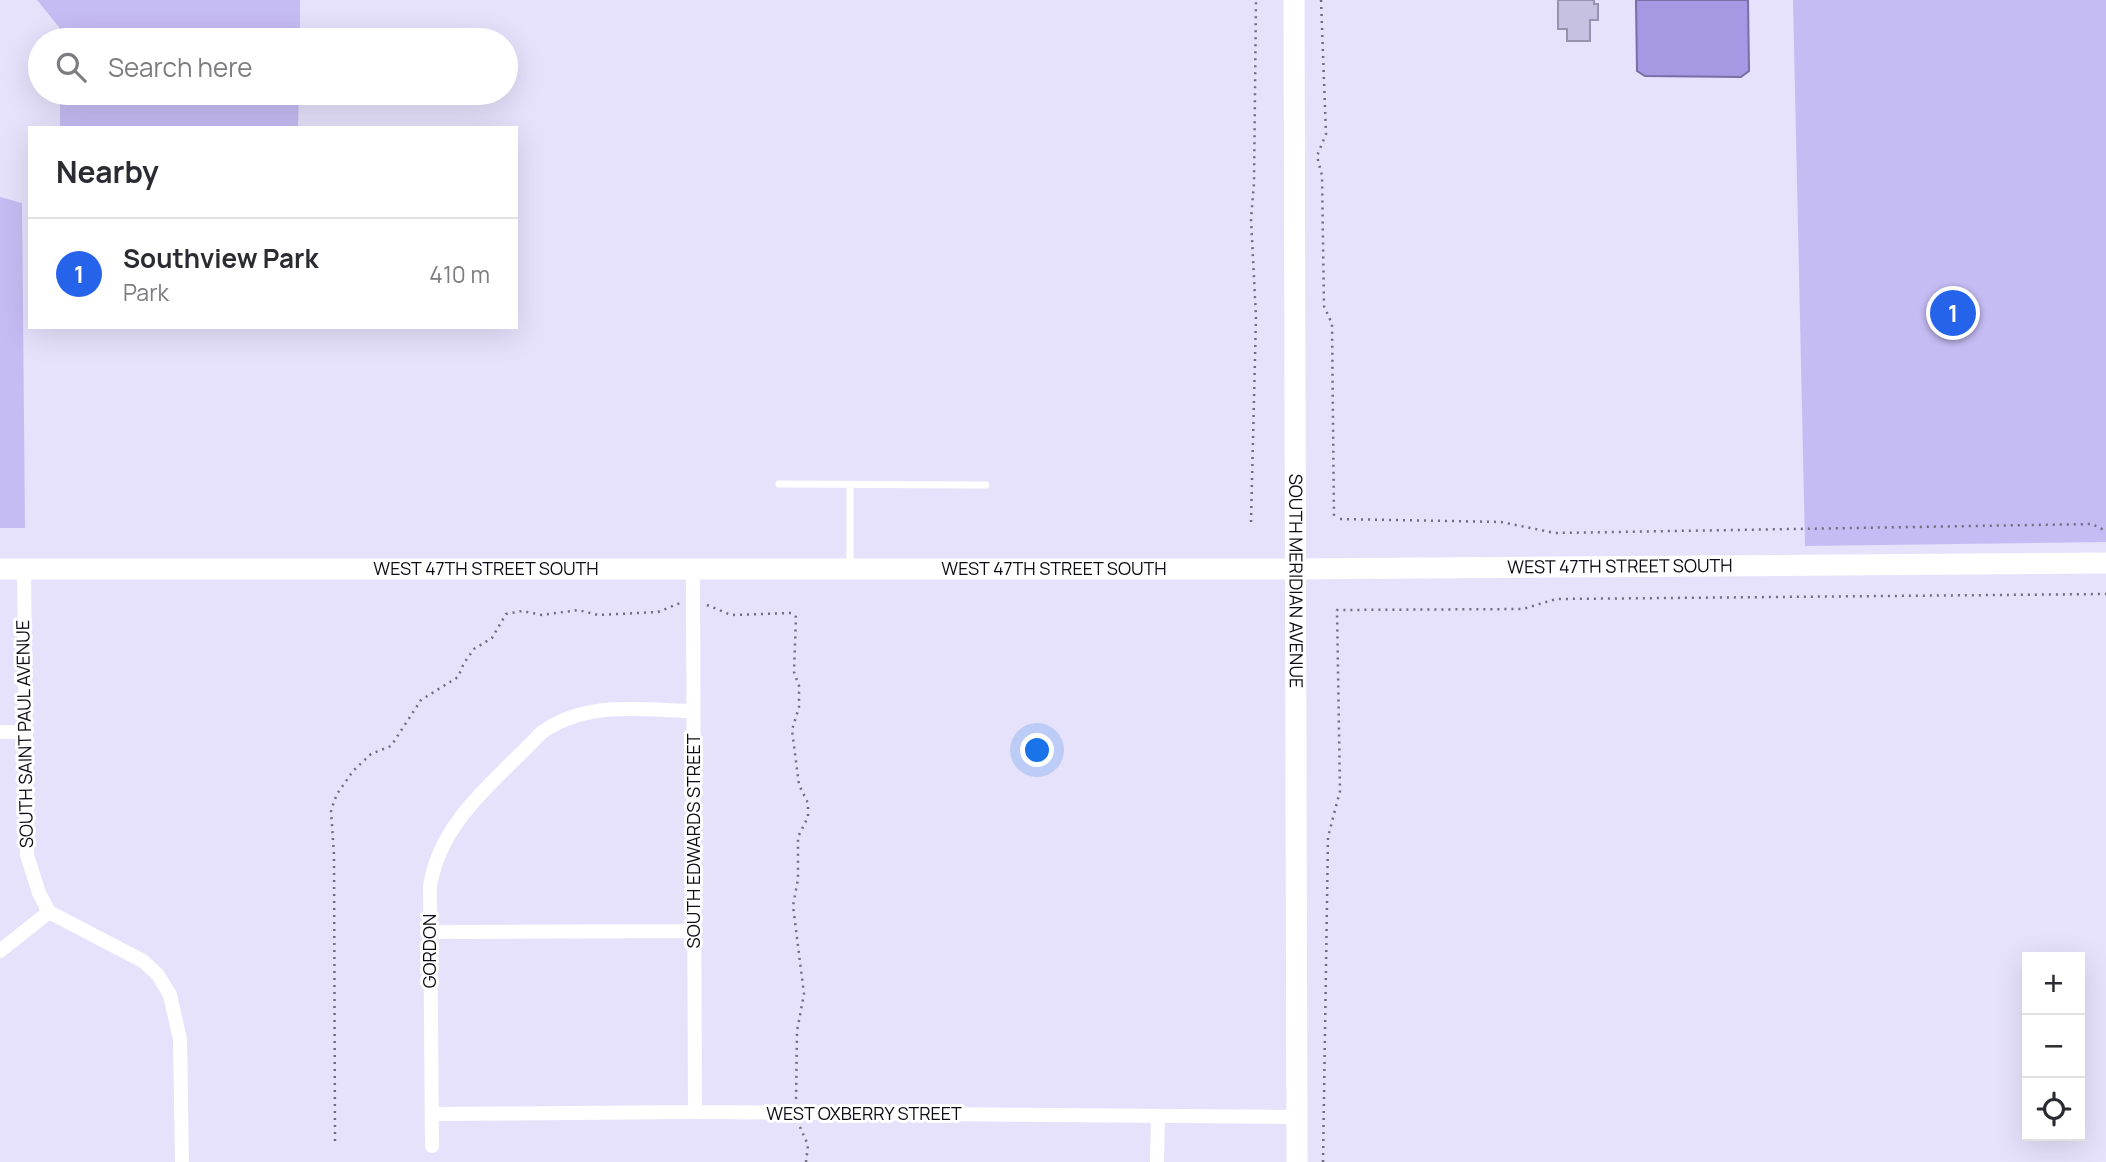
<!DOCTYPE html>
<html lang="en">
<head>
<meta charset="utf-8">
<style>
  :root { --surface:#fff; --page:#f7f7f7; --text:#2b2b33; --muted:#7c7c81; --line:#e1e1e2; --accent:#2563eb }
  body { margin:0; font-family:Manrope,sans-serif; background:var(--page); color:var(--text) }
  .controls { position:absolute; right:21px; bottom:21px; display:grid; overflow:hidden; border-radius:0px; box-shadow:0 7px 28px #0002 }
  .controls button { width:63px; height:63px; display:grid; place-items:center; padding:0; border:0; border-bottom:2px solid var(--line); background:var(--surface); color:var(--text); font:35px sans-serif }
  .you { position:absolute; left:1038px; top:751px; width:24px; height:24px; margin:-18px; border:5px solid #fff; border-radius:50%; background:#1a73e8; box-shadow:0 0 0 10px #1a73e833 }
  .badge { display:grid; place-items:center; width:46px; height:46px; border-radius:50%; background:var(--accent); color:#fff; font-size:23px; font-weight:700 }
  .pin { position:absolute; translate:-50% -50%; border:4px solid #fff; box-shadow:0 2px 7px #0006 }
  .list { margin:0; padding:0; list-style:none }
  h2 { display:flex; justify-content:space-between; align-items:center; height:91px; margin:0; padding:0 28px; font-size:30px }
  h2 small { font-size:23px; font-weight:400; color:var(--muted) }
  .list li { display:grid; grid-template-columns:46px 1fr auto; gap:21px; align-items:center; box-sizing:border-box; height:112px; padding:0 28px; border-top:2px solid var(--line) }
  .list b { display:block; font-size:26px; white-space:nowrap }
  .list p { margin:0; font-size:23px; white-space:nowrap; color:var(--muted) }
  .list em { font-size:23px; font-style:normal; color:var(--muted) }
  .icon { flex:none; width:38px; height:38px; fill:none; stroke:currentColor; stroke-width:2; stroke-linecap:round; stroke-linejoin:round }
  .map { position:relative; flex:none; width:2106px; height:1162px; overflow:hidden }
  .search { position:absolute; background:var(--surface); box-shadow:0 7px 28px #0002; left:28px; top:28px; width:490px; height:77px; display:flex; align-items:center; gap:18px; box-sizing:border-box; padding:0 24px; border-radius:38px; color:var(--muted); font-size:26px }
  .panel { position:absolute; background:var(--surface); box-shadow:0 7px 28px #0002; left:28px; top:126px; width:490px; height:203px; border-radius:0px }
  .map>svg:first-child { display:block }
  .green { fill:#c6bcf4 }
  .water { fill:#a798e3; stroke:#796ea5; stroke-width:2 }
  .building { fill:#c6c1e0; stroke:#9792b0; stroke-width:2 }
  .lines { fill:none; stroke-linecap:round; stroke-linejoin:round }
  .path { stroke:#6f6c7e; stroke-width:2.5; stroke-dasharray:2 5; stroke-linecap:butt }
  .lane { stroke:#fff; stroke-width:7 }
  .street { stroke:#fff; stroke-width:14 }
  .secondary { stroke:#fff; stroke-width:21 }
  .labels { text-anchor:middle; stroke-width:6; stroke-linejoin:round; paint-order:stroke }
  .street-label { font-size:18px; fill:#0d0b15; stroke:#fff }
</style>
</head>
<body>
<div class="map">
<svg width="2106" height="1162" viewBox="0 0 2106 1162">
  <rect width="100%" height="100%" fill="#e6e2fc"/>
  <!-- green -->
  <path class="green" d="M 37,0 L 300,0 L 300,40 L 60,40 L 59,27 Z
    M 1793,0 L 2106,0 L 2106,542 L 1805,546 Z
    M 60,93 L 299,93 L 298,128 L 60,128 Z
    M 0,197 L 22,203 L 25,528 L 0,528 Z"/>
  <!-- water -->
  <path class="water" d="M 1636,0 L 1748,0 L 1749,71 L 1741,77 L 1645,76 L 1637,71 Z"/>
  <!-- building -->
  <path class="building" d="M 1558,0 L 1594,0 L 1594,4 L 1598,4 L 1598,20 L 1590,20 L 1590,41 L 1567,41 L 1567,29 L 1558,29 Z"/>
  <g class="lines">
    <!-- path -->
    <path class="path" d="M 1321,0 L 1326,134 L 1317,156 L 1322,176 L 1324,306 L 1332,324 L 1334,519
      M 1340,519 L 1501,522 L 1555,533 L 2092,524 L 2106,531
      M 1251,522 L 1256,317 L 1251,219 L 1254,183 L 1256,0
      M 707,605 L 731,615 L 791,613 L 796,617 L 794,672 L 799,686 L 799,707 L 792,730 L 799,785 L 808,803 L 808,817 L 798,837 L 798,879 L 793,906 L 804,994 L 797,1031 L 796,1100
      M 800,1127 L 808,1145 L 806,1162
      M 335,1141 L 334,855 L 331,810 L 337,794 L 353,771 L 371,754 L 391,746 L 421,700 L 458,677 L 464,663 L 474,649 L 492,638 L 506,614 L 522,611 L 542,615 L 578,610 L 598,615 L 658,612 L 680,603
      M 1323,1162 L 1328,837 L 1340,791 L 1337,610 L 1523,609 L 1556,599 L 2106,594"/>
    <!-- lane -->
    <path class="lane" d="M 779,484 L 986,485
      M 850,485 L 850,567"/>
    <!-- street -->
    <path class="street" d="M 24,569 L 27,855 L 39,893 L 49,912 L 143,961 L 158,975 L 170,995 L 180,1039 L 182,1162
      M 693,570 L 695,1112
      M 0,732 L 23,732
      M 430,932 L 695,931
      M 0,951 L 49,912
      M 432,1114 L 695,1112 L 1297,1117
      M 432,1146 L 430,887 C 439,821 498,779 541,733 C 585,700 641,710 693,711
      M 1157,1162 L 1158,1116"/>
    <!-- secondary -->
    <g class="secondary">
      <path id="s1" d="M 1294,0 L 1297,1162"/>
      <path id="s2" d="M 0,569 L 1296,569 L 2106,563"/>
    </g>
  </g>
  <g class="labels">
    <!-- street labels -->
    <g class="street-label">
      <text dy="6" stroke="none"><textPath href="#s2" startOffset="1620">WEST 47TH STREET SOUTH</textPath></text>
      <text dy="6" stroke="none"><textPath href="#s2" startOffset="486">WEST 47TH STREET SOUTH</textPath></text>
      <text dy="6" stroke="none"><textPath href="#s2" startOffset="1054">WEST 47TH STREET SOUTH</textPath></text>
      <text dy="6" stroke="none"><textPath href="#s1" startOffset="581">SOUTH MERIDIAN AVENUE</textPath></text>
      <text transform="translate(25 734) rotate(-91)" y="6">SOUTH SAINT PAUL AVENUE</text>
      <text transform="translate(694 841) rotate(-90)" y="6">SOUTH EDWARDS STREET</text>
      <text transform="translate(430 951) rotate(-90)" y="6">GORDON</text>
      <text x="864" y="1120">WEST OXBERRY STREET</text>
    </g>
  </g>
</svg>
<div class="controls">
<button>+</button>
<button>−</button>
<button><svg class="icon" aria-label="locate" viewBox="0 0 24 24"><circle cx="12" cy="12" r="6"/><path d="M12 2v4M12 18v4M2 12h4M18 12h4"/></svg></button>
</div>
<div class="you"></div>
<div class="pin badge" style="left:1953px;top:313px">1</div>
<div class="search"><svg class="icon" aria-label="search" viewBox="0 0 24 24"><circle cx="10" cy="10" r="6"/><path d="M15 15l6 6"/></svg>Search here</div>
<section class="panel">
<h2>Nearby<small></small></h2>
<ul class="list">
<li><span class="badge">1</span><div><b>Southview Park</b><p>Park</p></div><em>410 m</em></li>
</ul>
</section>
</div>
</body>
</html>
